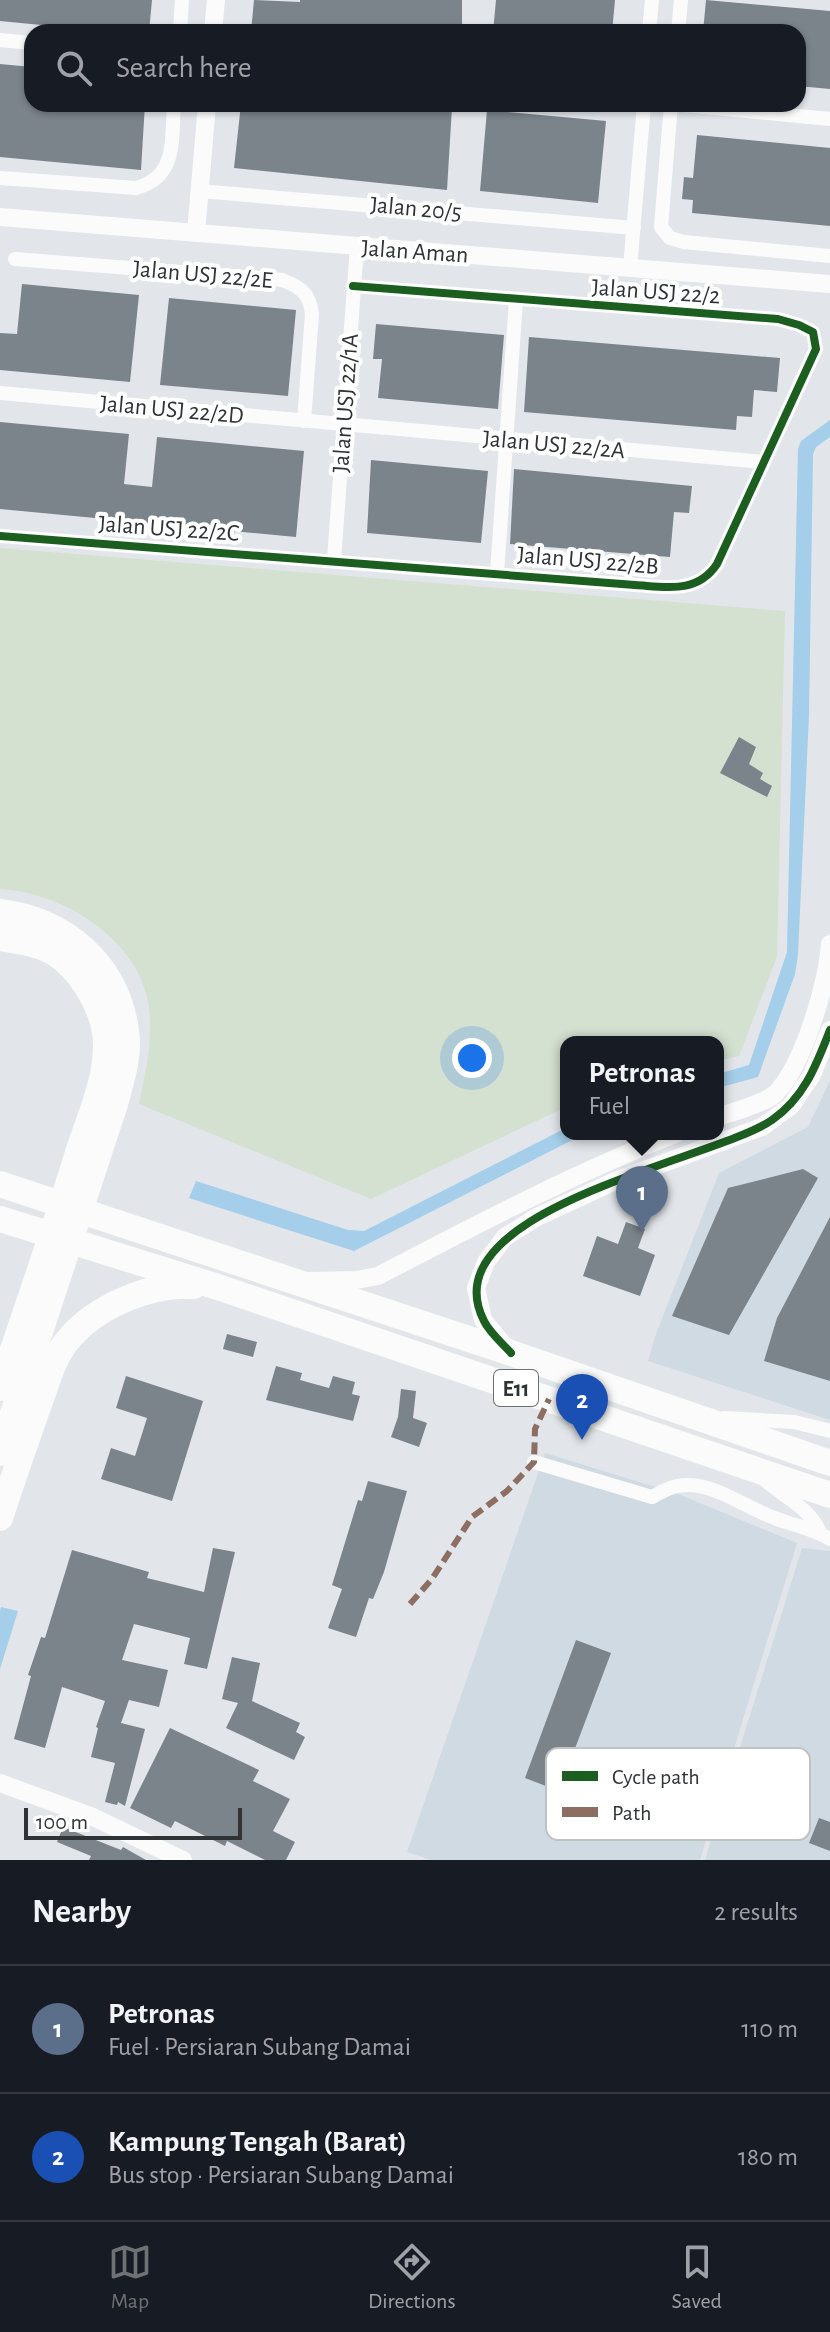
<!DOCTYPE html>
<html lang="en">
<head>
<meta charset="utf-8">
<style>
  :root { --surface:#171b24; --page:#20242c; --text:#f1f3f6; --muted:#9ea1a6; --line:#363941; --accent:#6e7274 }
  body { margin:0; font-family:"Alegreya Sans",sans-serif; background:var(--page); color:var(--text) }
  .scale { position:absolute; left:24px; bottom:20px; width:218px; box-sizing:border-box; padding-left:8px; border:4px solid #2f3335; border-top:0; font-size:22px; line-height:28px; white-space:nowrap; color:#2f3335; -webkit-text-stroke:6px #fff; paint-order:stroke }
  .you { position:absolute; left:472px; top:1058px; width:28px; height:28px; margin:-20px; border:6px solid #fff; border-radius:50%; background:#1a73e8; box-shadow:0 0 0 12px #1a73e833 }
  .badge { display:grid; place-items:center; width:52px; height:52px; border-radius:50%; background:var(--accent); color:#fff; font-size:26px; font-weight:700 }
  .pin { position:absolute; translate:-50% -66px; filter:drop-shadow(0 2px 4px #0008) }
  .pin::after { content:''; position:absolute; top:42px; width:28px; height:24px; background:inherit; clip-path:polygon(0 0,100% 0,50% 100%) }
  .popup { position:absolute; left:560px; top:1036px; width:164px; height:104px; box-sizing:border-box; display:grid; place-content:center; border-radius:16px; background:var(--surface); filter:drop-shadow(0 2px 6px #0005); font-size:26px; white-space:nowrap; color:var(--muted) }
  .popup b { font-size:30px; color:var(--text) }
  .popup::after { content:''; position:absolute; left:50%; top:100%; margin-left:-16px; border:16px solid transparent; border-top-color:var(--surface) }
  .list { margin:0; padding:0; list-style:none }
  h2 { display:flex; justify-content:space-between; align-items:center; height:104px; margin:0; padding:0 32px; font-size:34px }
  h2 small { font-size:26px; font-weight:400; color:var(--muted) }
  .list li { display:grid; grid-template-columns:52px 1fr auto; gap:24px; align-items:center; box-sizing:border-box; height:128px; padding:0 32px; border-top:2px solid var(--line) }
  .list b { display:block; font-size:30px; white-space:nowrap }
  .list p { margin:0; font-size:26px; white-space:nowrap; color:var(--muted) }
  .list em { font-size:26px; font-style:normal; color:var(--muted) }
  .icon { flex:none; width:44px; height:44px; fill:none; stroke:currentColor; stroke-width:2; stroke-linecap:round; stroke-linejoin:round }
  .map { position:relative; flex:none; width:830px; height:1860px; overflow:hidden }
  .search { position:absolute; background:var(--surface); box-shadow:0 2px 6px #0004; left:24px; right:24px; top:24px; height:88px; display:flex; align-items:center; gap:20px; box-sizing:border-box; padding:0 28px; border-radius:24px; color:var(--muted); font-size:30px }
  .sheet { height:360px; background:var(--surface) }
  nav { display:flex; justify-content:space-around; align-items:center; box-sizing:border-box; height:112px; border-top:2px solid var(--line); background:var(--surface); font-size:22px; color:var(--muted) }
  nav a { display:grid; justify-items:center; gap:4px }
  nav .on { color:var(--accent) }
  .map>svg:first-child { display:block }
  .built { fill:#d0dae2 }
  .green { fill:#d4e0d0 }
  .water { fill:#a4cee9 }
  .building { fill:#7b848b }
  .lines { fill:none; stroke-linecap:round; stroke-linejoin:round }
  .minor { stroke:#fbfbfc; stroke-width:14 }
  .tertiary { stroke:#fbfbfc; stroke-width:18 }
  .motorway { stroke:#fbfbfc; stroke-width:26 }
  .quiet { stroke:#8d6e63; stroke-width:6; stroke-dasharray:12 6; stroke-linecap:butt }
  .cycleway-casing { stroke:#fff; stroke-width:13 }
  .cycleway { stroke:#1b5e20; stroke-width:8 }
  .labels { text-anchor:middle; stroke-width:8; stroke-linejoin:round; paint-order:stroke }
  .shield { fill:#fff; stroke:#6d7072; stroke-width:2 }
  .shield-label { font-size:22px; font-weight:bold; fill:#2f3335 }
  .street-label { font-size:24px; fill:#2f3335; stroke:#fff }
  .key { fill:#fff; stroke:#c1c2c2; stroke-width:2 }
  .key-label { font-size:22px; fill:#2f3335 }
</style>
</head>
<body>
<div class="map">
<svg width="830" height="1860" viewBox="0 0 830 1860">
  <rect width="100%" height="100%" fill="#e2e6ea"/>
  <!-- built -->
  <path class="built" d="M 830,1081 L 830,1420 L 648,1361 L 656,1334 L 719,1173 L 808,1127 Z
    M 545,1453 L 678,1494 L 797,1543 L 700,1860 L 431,1860 L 407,1852 Z
    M 802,1548 L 830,1551 L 830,1860 L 705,1860 Z"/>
  <!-- green -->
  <path class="green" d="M 0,548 L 785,611 L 777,957 L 739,1056 L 718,1061 L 718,1042 L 566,1042 L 566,1107 L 371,1199 L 139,1104 C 146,1071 153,1041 149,1007 C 140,940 63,892 0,889 Z"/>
  <!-- water -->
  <path class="water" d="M 830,420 L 830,437 L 816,447 L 813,454 L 809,715 L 798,955 L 795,974 L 758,1077 L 718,1088 L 718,1074 L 749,1065 L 787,952 L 798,449 L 801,441 Z
    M 566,1128 L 566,1134 L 584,1134 L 354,1251 L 189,1198 L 196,1181 L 348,1230 L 364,1231 Z
    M 1,1607 L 18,1611 L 0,1669 L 0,1611 Z"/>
  <!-- building -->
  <path class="building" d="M 0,0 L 152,0 L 149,32 L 113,32 L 0,21 Z
    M 254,0 L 300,2 L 300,0 L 462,0 L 462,32 L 251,32 Z
    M 496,0 L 615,0 L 612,32 L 493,32 Z
    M 706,0 L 830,11 L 830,89 L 798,86 L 798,32 L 703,32 Z
    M 0,64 L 32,67 L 32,104 L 145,104 L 141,170 L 0,157 Z
    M 241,104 L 417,104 L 452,107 L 447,190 L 234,168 Z
    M 487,110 L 606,121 L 598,203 L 480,191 Z
    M 697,135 L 830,148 L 830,226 L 692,213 L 693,200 L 682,199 L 684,177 L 693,178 Z
    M 22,284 L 139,295 L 130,382 L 0,370 L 0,333 L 17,334 Z
    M 169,298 L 296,310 L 288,396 L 160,385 Z
    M 376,324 L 504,335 L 498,409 L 378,398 L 382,359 L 373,359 Z
    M 529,337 L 780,358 L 777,392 L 754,390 L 752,417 L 737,416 L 736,430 L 524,412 Z
    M 0,422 L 129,434 L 124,484 L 152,487 L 157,437 L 304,451 L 296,537 L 0,509 Z
    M 371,460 L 488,471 L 481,543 L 367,533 Z
    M 514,469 L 692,486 L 689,513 L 674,512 L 670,557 L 510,544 Z
    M 739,737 L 756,747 L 749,764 L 763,773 L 760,779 L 772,786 L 767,797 L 720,773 Z
    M 803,1169 L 818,1178 L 729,1335 L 672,1316 L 728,1188 Z
    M 830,1217 L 830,1381 L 764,1361 L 777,1318 Z
    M 626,1222 L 645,1229 L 638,1248 L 655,1255 L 640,1296 L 583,1276 L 597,1236 L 618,1244 Z
    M 227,1334 L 257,1342 L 253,1357 L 223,1349 Z
    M 276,1366 L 302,1373 L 300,1380 L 329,1388 L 333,1376 L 355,1382 L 352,1394 L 360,1396 L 353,1421 L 266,1400 Z
    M 126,1376 L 203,1401 L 172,1501 L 101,1479 L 111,1448 L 135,1456 L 147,1418 L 116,1408 Z
    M 401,1389 L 416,1391 L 413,1418 L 427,1423 L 419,1447 L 391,1437 L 398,1417 Z
    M 368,1481 L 407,1491 L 384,1572 L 373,1599 L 369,1598 L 356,1637 L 328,1628 L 342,1589 L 332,1585 L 358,1500 L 362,1501 Z
    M 213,1548 L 235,1552 L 207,1669 L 184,1664 L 190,1638 L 134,1624 L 122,1660 L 168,1670 L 159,1707 L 129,1700 L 121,1723 L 145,1729 L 125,1806 L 118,1802 L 117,1805 L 105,1802 L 115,1763 L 91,1757 L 98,1728 L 96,1727 L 105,1701 L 62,1687 L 45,1748 L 14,1739 L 31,1676 L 28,1675 L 41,1637 L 45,1638 L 72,1550 L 149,1572 L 147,1578 L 204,1592 Z
    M 576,1640 L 611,1653 L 559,1791 L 525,1778 Z
    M 232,1657 L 260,1663 L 252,1701 L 300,1723 L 296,1732 L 305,1737 L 294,1760 L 226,1728 L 238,1703 L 222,1699 Z
    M 170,1728 L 259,1770 L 253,1781 L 290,1799 L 273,1831 L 295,1842 L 286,1860 L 265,1860 L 227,1841 L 225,1846 L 175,1821 L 171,1828 L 130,1808 Z
    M 819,1818 L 830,1822 L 830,1851 L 809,1843 Z
    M 63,1827 L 121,1850 L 123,1847 L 146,1860 L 89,1860 L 91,1856 L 57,1842 Z"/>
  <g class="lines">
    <!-- minor -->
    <path class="minor" d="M 180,32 L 182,0
      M 649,32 L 652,0
      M 678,32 L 681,0
      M 0,40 L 32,43
      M 671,104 L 661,227 L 670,238 L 684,242 L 830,256
      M 673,104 L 830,119
      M 0,178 L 136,188 C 178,177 171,139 174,104
      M 199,191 L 634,228
      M 15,259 L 282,280 C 301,287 310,294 312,314 L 304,421
      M 630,268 L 644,104
      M 0,393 L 764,462
      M 0,536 L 635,585 C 667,587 697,594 717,564 L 816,349 L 813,332 L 799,325 L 778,319 L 353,286
      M 334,560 L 357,246
      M 497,573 L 516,300
      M 724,1418 L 794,1422 L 830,1431
      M 534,1462 L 652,1497 C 663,1491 675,1484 688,1485 C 714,1485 741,1504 765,1514 C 786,1524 810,1527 830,1539
      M 764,1479 C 783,1497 811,1508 820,1533"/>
    <!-- tertiary -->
    <path class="tertiary" d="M 213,32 L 216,0
      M 0,217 L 830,284
      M 196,233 L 207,104
      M 718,1117 C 732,1112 765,1103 775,1094 C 804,1065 827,983 830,944
      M 311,1281 L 356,1280 L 378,1276 C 476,1225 572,1174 675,1134
      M 508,1350 L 483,1320 L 476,1288 L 486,1262 L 505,1237 L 537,1217 L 615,1181 L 762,1127 L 791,1106 L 812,1075 L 830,1030
      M 0,1783 L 93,1817 L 183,1860"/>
    <!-- motorway -->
    <path class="motorway" d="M 0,912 C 65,920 117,964 126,1031 C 130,1055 121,1081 115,1104 L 0,1453
      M 0,938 C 17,941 37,943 53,952 C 79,968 100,1002 105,1032 C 111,1073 89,1117 77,1156 C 53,1234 26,1311 0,1388
      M 0,1184 L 511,1353 L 830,1463
      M 0,1219 L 218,1287 L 830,1495
      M 0,1518 C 12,1481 25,1444 38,1407 C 46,1386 53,1357 68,1340 C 96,1306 151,1283 194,1286"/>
    <!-- quiet -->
    <path class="quiet" d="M 410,1604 L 432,1579 L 472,1517 L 507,1491 L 534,1462 L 535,1429 L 549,1399"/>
    <defs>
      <path id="cycleway" d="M 0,536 L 635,585 C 667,587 697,594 717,564 L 816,349 L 813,332 L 799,325 L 778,319 L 353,286
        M 511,1353 C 502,1343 490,1333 484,1321 C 427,1209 715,1160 772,1120 C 804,1098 816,1066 830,1030"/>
    </defs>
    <!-- cycleway casing -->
    <use href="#cycleway" class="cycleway-casing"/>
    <!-- cycleway -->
    <use href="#cycleway" class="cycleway"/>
  </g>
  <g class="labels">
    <!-- shield labels -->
    <rect class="shield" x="494" y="1370" width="44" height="36" rx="6"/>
    <g class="shield-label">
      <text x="516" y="1396">E11</text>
    </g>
    <!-- street labels -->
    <g class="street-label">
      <text transform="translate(416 208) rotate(5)" y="8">Jalan 20/5</text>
      <text transform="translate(415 251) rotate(4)" y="8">Jalan Aman</text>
      <text transform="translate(203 274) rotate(5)" y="8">Jalan USJ 22/2E</text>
      <text transform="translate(656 291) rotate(4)" y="8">Jalan USJ 22/2</text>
      <text transform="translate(345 403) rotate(-86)" y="8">Jalan USJ 22/1A</text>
      <text transform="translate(172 409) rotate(5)" y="8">Jalan USJ 22/2D</text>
      <text transform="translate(554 444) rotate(5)" y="8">Jalan USJ 22/2A</text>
      <text transform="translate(169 528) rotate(4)" y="8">Jalan USJ 22/2C</text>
      <text transform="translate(588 560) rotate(5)" y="8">Jalan USJ 22/2B</text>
    </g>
  </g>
  <!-- legend -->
  <rect x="546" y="1748" width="264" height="92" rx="12" class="key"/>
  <rect x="562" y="1771" width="36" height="10" fill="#1b5e20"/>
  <rect x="562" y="1807" width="36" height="10" fill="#8d6e63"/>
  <g class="key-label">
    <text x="612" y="1784">Cycle path</text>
    <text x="612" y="1820">Path</text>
  </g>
</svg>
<div class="scale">100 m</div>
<div class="you"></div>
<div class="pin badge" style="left:642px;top:1232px;background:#5c6f8a">1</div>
<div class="popup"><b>Petronas</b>Fuel</div>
<div class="pin badge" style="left:582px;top:1440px;background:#1a4fb4">2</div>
<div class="search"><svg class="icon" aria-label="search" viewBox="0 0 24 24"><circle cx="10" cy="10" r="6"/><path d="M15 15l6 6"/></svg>Search here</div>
</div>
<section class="sheet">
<h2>Nearby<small>2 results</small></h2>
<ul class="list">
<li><span class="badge" style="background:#5c6f8a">1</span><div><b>Petronas</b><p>Fuel · Persiaran Subang Damai</p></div><em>110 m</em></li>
<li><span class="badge" style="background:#1a4fb4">2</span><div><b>Kampung Tengah (Barat)</b><p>Bus stop · Persiaran Subang Damai</p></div><em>180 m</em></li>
</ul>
</section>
<nav>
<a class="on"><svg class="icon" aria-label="map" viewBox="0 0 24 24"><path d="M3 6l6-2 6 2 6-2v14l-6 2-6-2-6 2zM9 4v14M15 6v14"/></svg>Map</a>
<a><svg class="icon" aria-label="directions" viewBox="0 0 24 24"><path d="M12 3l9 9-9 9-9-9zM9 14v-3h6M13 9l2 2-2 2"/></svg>Directions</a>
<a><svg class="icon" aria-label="saved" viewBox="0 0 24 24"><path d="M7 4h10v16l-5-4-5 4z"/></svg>Saved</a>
</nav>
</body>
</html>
